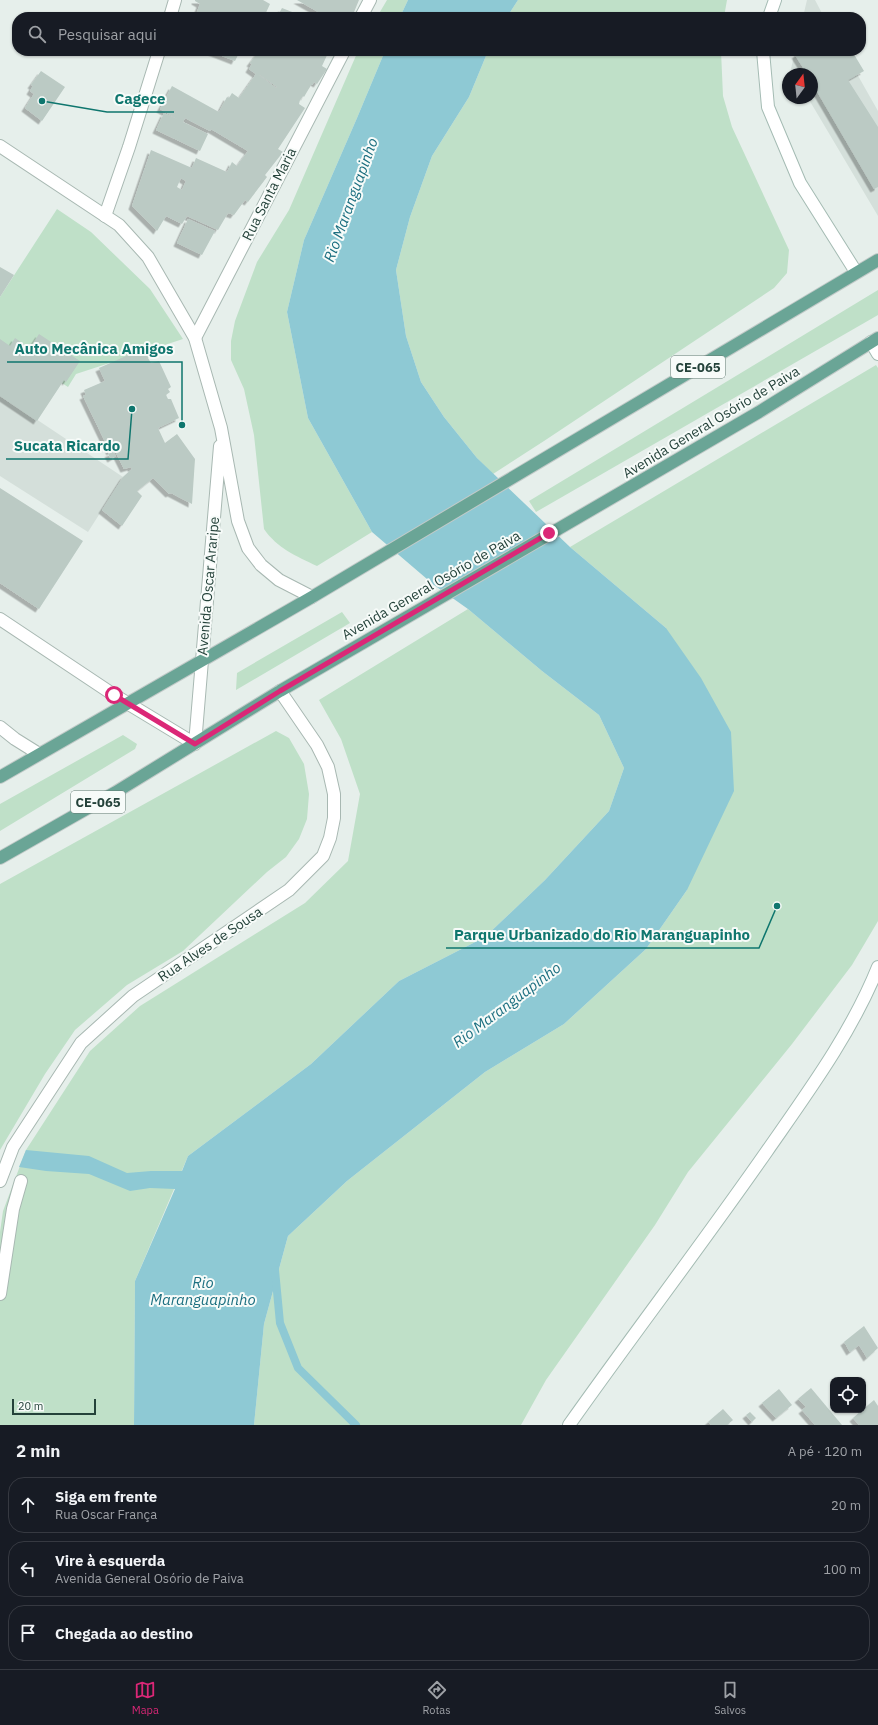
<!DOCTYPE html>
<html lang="pt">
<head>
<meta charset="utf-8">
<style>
  :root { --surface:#171b24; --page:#242831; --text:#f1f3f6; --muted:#9ea1a6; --line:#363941; --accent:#db2777 }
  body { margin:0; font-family:"IBM Plex Sans",sans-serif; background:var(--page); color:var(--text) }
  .controls { position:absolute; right:12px; bottom:12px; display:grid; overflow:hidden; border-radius:8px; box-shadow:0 1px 3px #0004 }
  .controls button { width:36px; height:36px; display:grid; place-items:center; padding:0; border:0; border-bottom:1px solid var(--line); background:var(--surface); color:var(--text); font:20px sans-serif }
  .compass { position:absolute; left:782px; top:68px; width:36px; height:36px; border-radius:50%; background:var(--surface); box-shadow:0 1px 3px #0004; rotate:15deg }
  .scale { position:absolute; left:12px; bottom:10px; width:84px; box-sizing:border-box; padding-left:4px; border:2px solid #24423a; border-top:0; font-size:11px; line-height:14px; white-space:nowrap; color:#24423a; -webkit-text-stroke:3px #f7fbf9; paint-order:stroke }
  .stop { position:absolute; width:12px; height:12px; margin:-9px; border:3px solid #db2777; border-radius:50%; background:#fff }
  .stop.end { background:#db2777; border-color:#fff; box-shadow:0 1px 4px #0008 }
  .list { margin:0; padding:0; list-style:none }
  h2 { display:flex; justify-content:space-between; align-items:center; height:52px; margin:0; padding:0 16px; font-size:17px }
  h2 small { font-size:13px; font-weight:400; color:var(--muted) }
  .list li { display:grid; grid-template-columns:26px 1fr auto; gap:12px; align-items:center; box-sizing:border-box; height:56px; margin:0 8px 8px; padding:0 8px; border:1px solid var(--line); border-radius:16px }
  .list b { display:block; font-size:15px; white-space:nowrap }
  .list p { margin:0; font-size:13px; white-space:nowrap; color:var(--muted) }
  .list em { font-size:13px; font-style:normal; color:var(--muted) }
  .icon { flex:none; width:22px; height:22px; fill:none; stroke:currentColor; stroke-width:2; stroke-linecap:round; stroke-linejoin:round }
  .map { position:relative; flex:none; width:878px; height:1425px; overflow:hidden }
  .search { position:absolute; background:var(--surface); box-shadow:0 1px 3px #0004; left:12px; right:12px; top:12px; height:44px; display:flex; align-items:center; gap:10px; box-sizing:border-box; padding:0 14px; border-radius:16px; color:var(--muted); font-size:15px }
  .sheet { height:244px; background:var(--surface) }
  nav { display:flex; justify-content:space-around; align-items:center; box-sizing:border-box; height:56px; border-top:1px solid var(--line); background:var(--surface); font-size:11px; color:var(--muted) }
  nav a { display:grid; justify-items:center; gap:2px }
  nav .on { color:var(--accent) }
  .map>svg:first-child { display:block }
  .built { fill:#d4dfda }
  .green { fill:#bfe0c8 }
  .water { fill:#8ec9d4 }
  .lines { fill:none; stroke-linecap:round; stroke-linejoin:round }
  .stream { stroke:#8ec9d4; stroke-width:8 }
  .building { fill:#bbcac4; fill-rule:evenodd; filter:url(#shadow) }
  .service-casing { stroke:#a8b8b2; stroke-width:14 }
  .pedestrian-casing { stroke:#a8b8b2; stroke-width:14 }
  .minor-casing { stroke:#a8b8b2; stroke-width:14 }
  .tertiary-casing { stroke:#a8b8b2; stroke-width:14 }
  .secondary-casing { stroke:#a4bbb3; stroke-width:14 }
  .primary-casing { stroke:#c2cac8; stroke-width:14 }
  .service { stroke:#fff; stroke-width:12 }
  .pedestrian { stroke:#fff; stroke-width:12 }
  .minor { stroke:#fff; stroke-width:12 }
  .tertiary { stroke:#fff; stroke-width:12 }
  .secondary { stroke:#fff; stroke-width:12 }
  .primary { stroke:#6aa596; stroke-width:12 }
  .route { stroke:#db2777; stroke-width:5 }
  .labels { text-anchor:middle; stroke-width:4; stroke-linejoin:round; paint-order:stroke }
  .shield { fill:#f7fbf9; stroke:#637a73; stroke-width:1 }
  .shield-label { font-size:13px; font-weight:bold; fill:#24423a }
  .street-label { font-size:14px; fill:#24423a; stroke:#f7fbf9 }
  .water-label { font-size:15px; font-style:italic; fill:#1c6f80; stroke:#f7fbf9 }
  .leader { fill:none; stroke:#0f766e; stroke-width:1.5 }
  .callout-dot { fill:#0f766e; stroke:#f7fbf9; stroke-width:1.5 }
  .callout-label { font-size:15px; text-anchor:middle; font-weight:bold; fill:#0f766e; stroke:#f7fbf9; stroke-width:4; stroke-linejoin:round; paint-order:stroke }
</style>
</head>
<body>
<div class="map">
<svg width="878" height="1425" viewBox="0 0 878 1425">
  <defs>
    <filter id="shadow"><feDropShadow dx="-3.5" dy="3.5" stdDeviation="0" flood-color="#0004"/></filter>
  </defs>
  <rect width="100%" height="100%" fill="#e6efeb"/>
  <!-- built -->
  <path class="built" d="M 807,0 L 815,0 L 824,17 L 803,17 Z
    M 795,51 L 844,51 L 878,111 L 878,216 L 808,98 L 812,98 L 812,74 L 793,74 L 791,69 Z
    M 0,395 L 123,477 L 88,532 L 0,476 Z"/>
  <!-- green -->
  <path class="green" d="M 387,0 L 408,0 L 400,17 L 377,17 Z
    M 518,0 L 727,0 L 724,17 L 507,17 Z
    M 358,51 L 385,51 L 357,118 L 304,240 L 287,312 L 308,418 L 372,532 L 317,566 C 296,556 277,548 264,529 L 254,435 L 244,389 L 231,360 L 231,341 L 235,321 L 257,262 L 289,210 Z
    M 488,51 L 721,51 L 723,96 L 732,127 L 789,250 L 787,273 L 774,288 L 544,441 L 493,474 L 477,458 L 444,417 L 421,382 L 406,336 L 396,270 L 410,217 L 432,156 L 469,97 Z
    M 57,209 L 91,232 L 150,289 L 183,339 L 76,374 L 68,387 L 0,343 L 0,297 Z
    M 878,290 L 878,315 L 536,512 L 529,501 Z
    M 876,365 L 878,368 L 878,921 L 852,965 L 792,1044 L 688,1172 L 655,1225 L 546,1380 L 521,1425 L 254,1425 L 264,1324 L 288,1236 L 347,1181 L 485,1072 L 564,1024 L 646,949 L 687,890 L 666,628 L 570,547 Z
    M 468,609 L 542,671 L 599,715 L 624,768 L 609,811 L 545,880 L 485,937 L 399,981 L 311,1064 L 188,1156 L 135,1281 L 134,1425 L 0,1425 L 0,1232 L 3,1211 L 26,1150 L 90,1051 L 140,1006 L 305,903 L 348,861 L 360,794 L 341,739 L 319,700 Z
    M 342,612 L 350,623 L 236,690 L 237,673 Z
    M 276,731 L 289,738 L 304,764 L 309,794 L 307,819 L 299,839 L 286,857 L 267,872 L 183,951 L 127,985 L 75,1030 L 45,1074 L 0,1150 L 0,884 Z
    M 123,735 L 137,744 L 135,749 L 0,831 L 0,804 Z"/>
  <!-- water -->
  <path class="water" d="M 408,0 L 518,0 L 507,17 L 400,17 Z
    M 385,51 L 488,51 L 469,97 L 432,156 L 410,217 L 396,270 L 406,336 L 421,382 L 444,417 L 477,458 L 570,547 L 666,628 L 701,678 L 731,732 L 734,791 L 687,890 L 646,949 L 564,1024 L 485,1072 L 347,1181 L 288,1236 L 264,1324 L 254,1425 L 134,1425 L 135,1281 L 175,1189 L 150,1188 L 130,1191 L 89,1174 L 46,1171 L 19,1167 L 26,1150 L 89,1156 L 127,1173 L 151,1171 L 182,1171 L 188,1156 L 311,1064 L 399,981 L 485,937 L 545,880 L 609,811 L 624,768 L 599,715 L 542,671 L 468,609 L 434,585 L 372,532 L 308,418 L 287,312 L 304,240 L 357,118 Z"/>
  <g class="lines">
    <!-- stream -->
    <path class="stream" d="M 275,1270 L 280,1323 L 298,1368 L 356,1425"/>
  </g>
  <!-- building -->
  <path class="building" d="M 195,0 L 263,0 L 270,4 L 264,17 L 195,17 L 200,4 L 195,1 Z
    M 297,0 L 359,0 L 352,17 L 318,17 L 320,13 Z
    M 282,8 L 305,17 L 277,17 Z
    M 209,51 L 240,51 L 235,61 Z
    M 259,51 L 329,51 L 322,66 L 327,69 L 317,84 L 314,82 L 312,85 L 311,85 L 304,97 L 303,96 L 300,100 L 299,104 L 305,108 L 278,149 L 283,152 L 265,175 L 267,177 L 248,202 L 245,200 L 234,215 L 228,213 L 218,230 L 187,216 L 182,224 L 166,216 L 157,231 L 132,206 L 151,150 L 192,168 L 196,158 L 227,172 L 232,162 L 237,166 L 248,151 L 211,129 L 210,131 L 185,118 L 183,122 L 208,134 L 200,151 L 156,130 L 164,113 L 179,120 L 160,109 L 172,86 L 219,112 L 227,97 L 229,98 L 232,93 L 239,98 L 256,74 L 249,69 L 252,64 L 250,63 ZM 259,75 L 260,75 L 277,87 L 276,88 ZM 181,178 L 186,181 L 182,190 L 177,187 Z
    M 802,51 L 852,51 L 864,71 L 848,80 L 878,127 L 878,187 L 874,189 L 812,83 L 812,74 L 807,74 L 795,55 Z
    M 41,71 L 65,87 L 42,121 L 25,108 L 34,94 L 30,91 L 33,86 L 31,85 Z
    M 188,219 L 215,231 L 202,255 L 177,243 Z
    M 0,267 L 14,275 L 0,297 Z
    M 39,334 L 80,361 L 66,382 L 64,380 L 37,421 L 0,396 L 0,339 L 10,346 L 15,338 L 30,348 Z
    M 144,348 L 146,353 L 148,352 L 150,357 L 148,358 L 151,363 L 159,361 L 171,387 L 168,389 L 170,392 L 166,395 L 168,399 L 171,399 L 179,418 L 158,428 L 165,443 L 177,434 L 195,459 L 192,504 L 171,493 L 169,494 L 153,478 L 137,491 L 142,496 L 122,526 L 102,510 L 123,477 L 132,469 L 131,467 L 124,469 L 114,449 L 110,452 L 83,396 L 86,395 L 84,390 L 105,381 L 99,368 Z
    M 113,452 L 116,456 L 111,459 L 108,454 Z
    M 0,488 L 83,541 L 39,609 L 0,583 Z
    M 864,1326 L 878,1348 L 867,1358 L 859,1345 L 850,1352 L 844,1342 Z
    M 811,1388 L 842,1425 L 815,1425 L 802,1410 L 806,1407 L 798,1399 Z
    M 779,1389 L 792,1405 L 776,1418 L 762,1403 Z
    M 874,1400 L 878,1406 L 878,1425 L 859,1425 L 853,1418 Z
    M 723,1409 L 733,1420 L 727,1425 L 711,1425 L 708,1422 Z
    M 750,1412 L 756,1418 L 752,1422 L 746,1415 Z"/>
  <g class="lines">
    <defs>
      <path id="service" d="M 0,727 L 15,739 L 39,754"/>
      <path id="pedestrian" d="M 0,1294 L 13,1209 L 21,1181"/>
      <path id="minor" d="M 170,17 L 175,0
        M 361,17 L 370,0
        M 105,216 L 129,147 L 159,51
        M 195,338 L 344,51
        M 0,1181 L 13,1147 L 81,1043 L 133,996 L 289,890 L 323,856 L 330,838 L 334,818 L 334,794 L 328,767 L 317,745 L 280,691"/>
      <path id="tertiary" d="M 0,146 L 119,225 L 148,257 L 195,338 L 221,428 L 238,521 L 248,548 L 261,565 L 279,580 L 312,597
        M 0,619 L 114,695 L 195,744 L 220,446"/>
      <path id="secondary" d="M 769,17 L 775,0
        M 763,51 L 768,107 L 800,183 L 856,272
        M 871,342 L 878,354
        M 569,1425 C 634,1333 703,1243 767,1151 C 808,1092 851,1034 878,967"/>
      <path id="primary" d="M 0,777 L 312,597 L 878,260
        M 0,858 L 116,792 L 280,691 L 366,641 L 759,412 L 878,338"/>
    </defs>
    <!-- service casing -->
    <use href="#service" class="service-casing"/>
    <!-- pedestrian casing -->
    <use href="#pedestrian" class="pedestrian-casing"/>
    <!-- minor casing -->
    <use href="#minor" class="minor-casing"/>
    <!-- tertiary casing -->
    <use href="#tertiary" class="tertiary-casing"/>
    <!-- secondary casing -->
    <use href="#secondary" class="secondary-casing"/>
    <!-- primary casing -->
    <use href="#primary" class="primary-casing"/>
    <!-- service -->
    <use href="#service" class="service"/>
    <!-- pedestrian -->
    <use href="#pedestrian" class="pedestrian"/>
    <!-- minor -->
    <use href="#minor" class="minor"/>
    <!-- tertiary -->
    <use href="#tertiary" class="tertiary"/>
    <!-- secondary -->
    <use href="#secondary" class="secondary"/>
    <!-- primary -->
    <use href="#primary" class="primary"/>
  </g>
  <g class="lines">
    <!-- route -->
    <path class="route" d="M 114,695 L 195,744 L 280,691 L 549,533"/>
  </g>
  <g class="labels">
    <!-- shield labels -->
    <g class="shield">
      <rect x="671" y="356" width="54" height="22" rx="3"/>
      <rect x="71" y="791" width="54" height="22" rx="3"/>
    </g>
    <g class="shield-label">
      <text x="698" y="372">CE-065</text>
      <text x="98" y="807">CE-065</text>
    </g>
    <!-- street labels -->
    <g class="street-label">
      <text transform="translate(269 194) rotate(-63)" y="5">Rua Santa Maria</text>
      <text transform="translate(711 422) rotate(-31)" y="5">Avenida General Osório de Paiva</text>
      <text transform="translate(431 585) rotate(-30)" y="5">Avenida General Osório de Paiva</text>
      <text transform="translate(208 586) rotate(-85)" y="5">Avenida Oscar Araripe</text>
      <text transform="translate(210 944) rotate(-34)" y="5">Rua Alves de Sousa</text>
    </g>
    <!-- water labels -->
    <g class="water-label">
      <text transform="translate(351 200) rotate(-70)" y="5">Rio Maranguapinho</text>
      <text transform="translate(507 1005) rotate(-37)" y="5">Rio Maranguapinho</text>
      <text x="203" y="1288">Rio<tspan x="203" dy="17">Maranguapinho</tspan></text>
    </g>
  </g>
  <!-- callouts -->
  <path class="leader" d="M42 101L107 112H174M182 425L182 362H7M132 409L128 459H6M777 906L759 948H446"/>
  <g class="callout-dot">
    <circle cx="42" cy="101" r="4"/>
    <circle cx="182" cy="425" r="4"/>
    <circle cx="132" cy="409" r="4"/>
    <circle cx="777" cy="906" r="4"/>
  </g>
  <g class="callout-label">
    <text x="140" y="104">Cagece</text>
    <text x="94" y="354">Auto Mecânica Amigos</text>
    <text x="67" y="451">Sucata Ricardo</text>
    <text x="602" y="940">Parque Urbanizado do Rio Maranguapinho</text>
  </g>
</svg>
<div class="controls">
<button><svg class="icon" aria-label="locate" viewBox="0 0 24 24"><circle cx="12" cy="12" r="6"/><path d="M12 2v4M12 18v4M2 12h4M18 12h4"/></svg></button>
</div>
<svg class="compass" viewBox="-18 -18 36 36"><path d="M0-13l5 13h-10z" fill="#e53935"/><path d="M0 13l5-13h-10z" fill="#9ea1a6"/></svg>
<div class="scale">20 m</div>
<div class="stop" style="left:114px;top:695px"></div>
<div class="stop end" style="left:549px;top:533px"></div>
<div class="search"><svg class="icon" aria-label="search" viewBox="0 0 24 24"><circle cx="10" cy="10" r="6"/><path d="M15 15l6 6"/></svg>Pesquisar aqui</div>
</div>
<section class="sheet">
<h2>2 min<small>A pé · 120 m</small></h2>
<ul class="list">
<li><svg class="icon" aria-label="ahead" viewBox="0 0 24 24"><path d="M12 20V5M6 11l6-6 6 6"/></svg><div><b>Siga em frente</b><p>Rua Oscar França</p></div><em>20 m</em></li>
<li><svg class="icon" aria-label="left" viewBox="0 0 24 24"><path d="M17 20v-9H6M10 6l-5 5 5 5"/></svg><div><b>Vire à esquerda</b><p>Avenida General Osório de Paiva</p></div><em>100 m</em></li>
<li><svg class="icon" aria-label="arrive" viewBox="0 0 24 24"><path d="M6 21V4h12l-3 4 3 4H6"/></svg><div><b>Chegada ao destino</b></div></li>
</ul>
</section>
<nav>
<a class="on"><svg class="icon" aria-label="map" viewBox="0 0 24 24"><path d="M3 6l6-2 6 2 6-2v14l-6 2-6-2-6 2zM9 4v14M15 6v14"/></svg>Mapa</a>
<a><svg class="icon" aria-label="directions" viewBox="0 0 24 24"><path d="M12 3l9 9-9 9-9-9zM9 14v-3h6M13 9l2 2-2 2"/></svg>Rotas</a>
<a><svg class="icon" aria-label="saved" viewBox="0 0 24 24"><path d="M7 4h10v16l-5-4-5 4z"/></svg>Salvos</a>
</nav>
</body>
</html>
